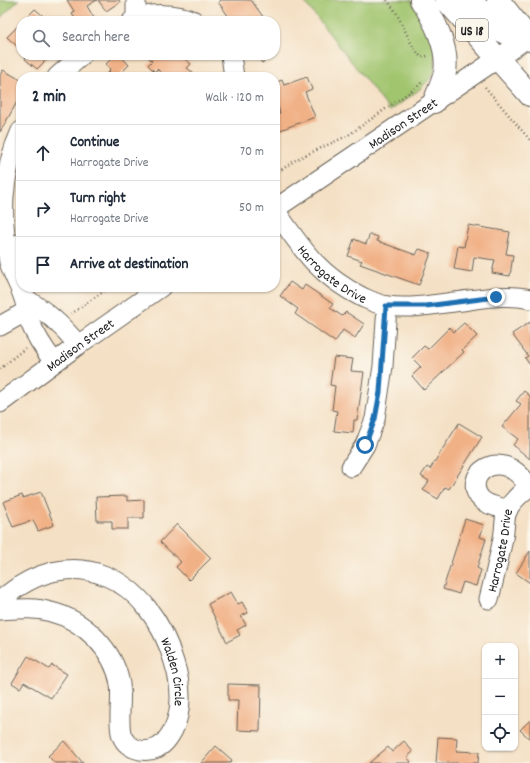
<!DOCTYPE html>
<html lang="en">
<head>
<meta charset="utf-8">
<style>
  :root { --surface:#fff; --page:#f2f2f3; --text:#1f2937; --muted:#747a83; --line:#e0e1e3 }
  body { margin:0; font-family:Dekko,sans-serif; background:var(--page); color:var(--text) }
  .controls { position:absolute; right:12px; bottom:12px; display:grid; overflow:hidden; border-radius:8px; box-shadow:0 1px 3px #0004 }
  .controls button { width:36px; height:36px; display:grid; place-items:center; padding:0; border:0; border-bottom:1px solid var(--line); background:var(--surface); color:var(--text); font:20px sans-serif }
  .stop { position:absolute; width:12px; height:12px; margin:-9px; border:3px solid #1f6fb2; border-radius:50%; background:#fff }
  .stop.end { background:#1f6fb2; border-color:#fff; box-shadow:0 1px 4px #0008 }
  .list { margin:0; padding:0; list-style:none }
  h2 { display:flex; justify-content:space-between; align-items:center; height:52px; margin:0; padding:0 16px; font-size:17px }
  h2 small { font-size:13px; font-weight:400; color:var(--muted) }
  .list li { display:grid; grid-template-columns:26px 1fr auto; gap:12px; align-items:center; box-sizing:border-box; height:56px; padding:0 16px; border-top:1px solid var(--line) }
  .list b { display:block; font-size:15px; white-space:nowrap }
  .list p { margin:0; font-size:13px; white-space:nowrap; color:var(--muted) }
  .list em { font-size:13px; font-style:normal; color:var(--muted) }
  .icon { flex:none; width:22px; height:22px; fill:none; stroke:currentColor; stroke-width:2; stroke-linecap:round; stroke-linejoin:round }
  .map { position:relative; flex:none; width:530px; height:763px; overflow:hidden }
  .search { position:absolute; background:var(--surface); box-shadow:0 1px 3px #0004; left:16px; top:16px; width:264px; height:44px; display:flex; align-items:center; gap:10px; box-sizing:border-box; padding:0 14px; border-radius:16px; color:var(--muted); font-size:15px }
  .panel { position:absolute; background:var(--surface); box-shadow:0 1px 3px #0004; left:16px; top:72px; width:264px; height:220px; border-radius:16px }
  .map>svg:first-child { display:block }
  .green { fill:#a1c56e; stroke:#5e7045 }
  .building { fill:#f1b186 }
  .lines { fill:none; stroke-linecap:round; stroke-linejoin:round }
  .minor-casing { stroke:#686157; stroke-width:21 }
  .major-casing { stroke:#686157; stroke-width:24 }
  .path { stroke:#686157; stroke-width:2.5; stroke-dasharray:1 3; stroke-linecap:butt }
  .minor { stroke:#fff; stroke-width:19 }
  .major { stroke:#fff; stroke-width:22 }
  .route { stroke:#1f6fb2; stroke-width:5 }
  .labels { text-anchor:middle; stroke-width:3; stroke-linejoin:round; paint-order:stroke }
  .shield { fill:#fbf7ec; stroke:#5f5e5a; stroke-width:1 }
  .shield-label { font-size:13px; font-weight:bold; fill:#1c1c1c }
  .street-label { font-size:14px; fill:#1c1c1c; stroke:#fbf7ec }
</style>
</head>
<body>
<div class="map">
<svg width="530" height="763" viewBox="0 0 530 763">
  <rect width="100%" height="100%" fill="#fbf7ec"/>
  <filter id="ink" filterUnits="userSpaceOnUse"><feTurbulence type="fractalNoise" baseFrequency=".025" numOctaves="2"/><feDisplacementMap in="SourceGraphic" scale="8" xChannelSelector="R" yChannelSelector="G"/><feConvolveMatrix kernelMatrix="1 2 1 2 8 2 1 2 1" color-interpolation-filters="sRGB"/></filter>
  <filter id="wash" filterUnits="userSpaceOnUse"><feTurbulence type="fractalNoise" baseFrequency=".012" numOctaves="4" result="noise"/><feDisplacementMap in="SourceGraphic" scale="16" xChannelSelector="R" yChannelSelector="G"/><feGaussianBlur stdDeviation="0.9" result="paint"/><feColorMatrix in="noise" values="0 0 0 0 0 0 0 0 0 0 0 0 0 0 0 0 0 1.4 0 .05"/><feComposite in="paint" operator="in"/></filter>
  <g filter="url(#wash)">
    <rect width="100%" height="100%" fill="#f4e0c4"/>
    <!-- green -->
    <path class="green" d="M 0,0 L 19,0 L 0,18 Z
      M 303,0 L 411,0 L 436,43 L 435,71 L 429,80 L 420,89 L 390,111 Z"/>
    <g id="blocks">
      <!-- building -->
      <path class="building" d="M 67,0 L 97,0 L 87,6 L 94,18 L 90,21 L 77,21 L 72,14 L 74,11 Z
        M 98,0 L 119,0 L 120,2 L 106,11 Z
        M 220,0 L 251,0 L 266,21 L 232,21 L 218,2 Z
        M 35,9 L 49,21 L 23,21 Z
        M 21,23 L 21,50 L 7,37 Z
        M 27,55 L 46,55 L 49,57 L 37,69 L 25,59 Z
        M 115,55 L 120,55 L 129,65 L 120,74 L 123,77 L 104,77 L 110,71 L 109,70 L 110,69 L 106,64 Z
        M 146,55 L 180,55 L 191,64 L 187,68 L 199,77 L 166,77 L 157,69 L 155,72 L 148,65 L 152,61 Z
        M 256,55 L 273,55 L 262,63 Z
        M 3,70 L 21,80 L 21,95 L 0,132 L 0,75 Z
        M 307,77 L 312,89 L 305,92 L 315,117 L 275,132 L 275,115 L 280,113 L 276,101 L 275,101 L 275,83 L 282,80 L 284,85 Z
        M 468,225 L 510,232 L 506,254 L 513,255 L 510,276 L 492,273 L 495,260 L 474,257 L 472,272 L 454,269 L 458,246 L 464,247 Z
        M 370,234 L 378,237 L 377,241 L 416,255 L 419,249 L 431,253 L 419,285 L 360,264 L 362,261 L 348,256 L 354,239 L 366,244 Z
        M 290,282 L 302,290 L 305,285 L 333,304 L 330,308 L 342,316 L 346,312 L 364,324 L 355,338 L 343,330 L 335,342 L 295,314 L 298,309 L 280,296 Z
        M 530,322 L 530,365 L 525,358 L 528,356 L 512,334 Z
        M 464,323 L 477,336 L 462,350 L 464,352 L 424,390 L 412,376 L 421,367 L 412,358 L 424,346 L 428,349 L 450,327 L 454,332 Z
        M 334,357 L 353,359 L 351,371 L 364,372 L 357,420 L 354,420 L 353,433 L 334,431 L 337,411 L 332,410 L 335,386 L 330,385 Z
        M 524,391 L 530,396 L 530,459 L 513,445 L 518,439 L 502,427 L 521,404 L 516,401 Z
        M 459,423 L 482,437 L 449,489 L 445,487 L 438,499 L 423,490 L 429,481 L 421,476 L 427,467 L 430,469 Z
        M 41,492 L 54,525 L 38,531 L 33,520 L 13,527 L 3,502 L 22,495 L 23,498 Z
        M 127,496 L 127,501 L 144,500 L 144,518 L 128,518 L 128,529 L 112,529 L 112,521 L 97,521 L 96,497 Z
        M 465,519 L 484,525 L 480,537 L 486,539 L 477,568 L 481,570 L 476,586 L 463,582 L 459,594 L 443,589 Z
        M 177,524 L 211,558 L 189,580 L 176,567 L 181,562 L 160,542 Z
        M 530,551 L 530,583 L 516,573 Z
        M 231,592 L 238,604 L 242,602 L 248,613 L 241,616 L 246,625 L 237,630 L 240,635 L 227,642 L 208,604 Z
        M 28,656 L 49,669 L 52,665 L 67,674 L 51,698 L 24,682 L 20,688 L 12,683 Z
        M 228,684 L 261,685 L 260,731 L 237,730 L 238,700 L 228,700 Z
        M 530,720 L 530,739 L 520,730 Z
        M 438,737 L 457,738 L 456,751 L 479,752 L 478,763 L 436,763 Z
        M 64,741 L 83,763 L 55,763 L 48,756 Z
        M 404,741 L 413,752 L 407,757 L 411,762 L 410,763 L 369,763 L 388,747 L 392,752 Z
        M 216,746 L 232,760 L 230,763 L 201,763 Z"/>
    </g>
  </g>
  <g filter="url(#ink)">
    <use href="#blocks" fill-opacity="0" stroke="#686157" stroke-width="1"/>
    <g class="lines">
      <defs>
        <g id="minor">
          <path d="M 136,19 L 136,0"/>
          <path d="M 132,21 C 147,12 178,13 194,21"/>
          <path d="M 231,55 L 234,77"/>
          <path d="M 57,77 L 82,55"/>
          <path d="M 21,131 C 1,175 0,215 9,262 C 13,275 20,286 24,299 C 26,305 27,313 29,320 C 35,335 44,349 54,362"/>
          <path id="s1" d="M 275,209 L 497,59 L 530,36"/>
          <path id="s2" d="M 275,210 C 302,249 318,275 362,297 C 369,300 379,305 387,306 C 409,309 433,305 454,302 C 479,299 506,293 530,299"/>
          <path d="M 6,250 L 21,243"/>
          <path d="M 24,298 C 45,310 63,326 78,345"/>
          <path d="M 0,326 L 27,311"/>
          <path id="s3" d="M 0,403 L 78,345 L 161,287"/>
          <path d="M 351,467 L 365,445 L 375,419 L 383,366 L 387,306"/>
          <path d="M 508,510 C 499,507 489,506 482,500 C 459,478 500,441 529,487"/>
          <path id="s4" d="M 489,599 C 494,579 499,559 503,538 C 505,530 504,519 507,511 C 511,502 522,492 530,486"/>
          <path id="s5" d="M 0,601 C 72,537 150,577 174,662 C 181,684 183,709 173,730 C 169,737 165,744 157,748 C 144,754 125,749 121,733 C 118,717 122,701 120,684 C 114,650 84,620 51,612 C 34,607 17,609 0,610"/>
        </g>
        <path id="major" d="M 421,0 C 434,19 449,48 445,72 C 443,82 438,92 434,102
          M 446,0 L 530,95
          M 470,0 L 500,30 L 514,37 L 528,38
          M 498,0 L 530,40"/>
      </defs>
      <!-- minor casing -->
      <use href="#minor" class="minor-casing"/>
      <!-- major casing -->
      <use href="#major" class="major-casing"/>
      <!-- path -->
      <path class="path" d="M 387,0 L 396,12 L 413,47 L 421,57 L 428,56
        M 485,87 L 530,140
        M 275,174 L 297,159 L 347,136 L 417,87 L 423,81
        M 71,314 L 110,287
        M 0,369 L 25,348"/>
      <!-- minor -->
      <use href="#minor" class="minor"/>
      <!-- major -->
      <use href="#major" class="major"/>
    </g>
  </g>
  <g class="lines" filter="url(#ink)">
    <!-- route -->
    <path class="route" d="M 365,445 L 375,419 L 380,392 L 386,306 L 426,306 L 496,297"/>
  </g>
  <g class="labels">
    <!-- shield labels -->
    <rect class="shield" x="456" y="19" width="32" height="22" rx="3"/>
    <g class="shield-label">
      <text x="472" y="35">US 18</text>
    </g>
    <!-- street labels -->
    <g class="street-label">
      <text dy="5" stroke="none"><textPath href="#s1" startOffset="154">Madison Street</textPath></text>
      <text dy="5" stroke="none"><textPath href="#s2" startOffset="87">Harrogate Drive</textPath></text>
      <text dy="5" stroke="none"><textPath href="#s3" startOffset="99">Madison Street</textPath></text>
      <text dy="5" stroke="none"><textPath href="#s4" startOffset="50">Harrogate Drive</textPath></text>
      <text dy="5" stroke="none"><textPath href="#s5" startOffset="238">Walden Circle</textPath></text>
    </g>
  </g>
</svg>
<div class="controls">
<button>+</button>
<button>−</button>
<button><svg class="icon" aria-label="locate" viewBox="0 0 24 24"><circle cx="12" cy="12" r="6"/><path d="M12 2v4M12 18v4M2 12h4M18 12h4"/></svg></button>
</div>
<div class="stop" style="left:365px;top:445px"></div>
<div class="stop end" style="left:496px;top:297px"></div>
<div class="search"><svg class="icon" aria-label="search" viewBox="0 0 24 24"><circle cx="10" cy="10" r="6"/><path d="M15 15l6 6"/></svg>Search here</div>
<section class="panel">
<h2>2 min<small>Walk · 120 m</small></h2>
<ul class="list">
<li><svg class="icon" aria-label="ahead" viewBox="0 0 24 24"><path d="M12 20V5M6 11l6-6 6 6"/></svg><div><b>Continue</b><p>Harrogate Drive</p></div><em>70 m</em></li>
<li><svg class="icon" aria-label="right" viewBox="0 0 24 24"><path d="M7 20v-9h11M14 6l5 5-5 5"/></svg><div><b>Turn right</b><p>Harrogate Drive</p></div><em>50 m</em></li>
<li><svg class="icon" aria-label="arrive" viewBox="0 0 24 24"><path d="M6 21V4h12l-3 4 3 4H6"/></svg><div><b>Arrive at destination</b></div></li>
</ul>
</section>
</div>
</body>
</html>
